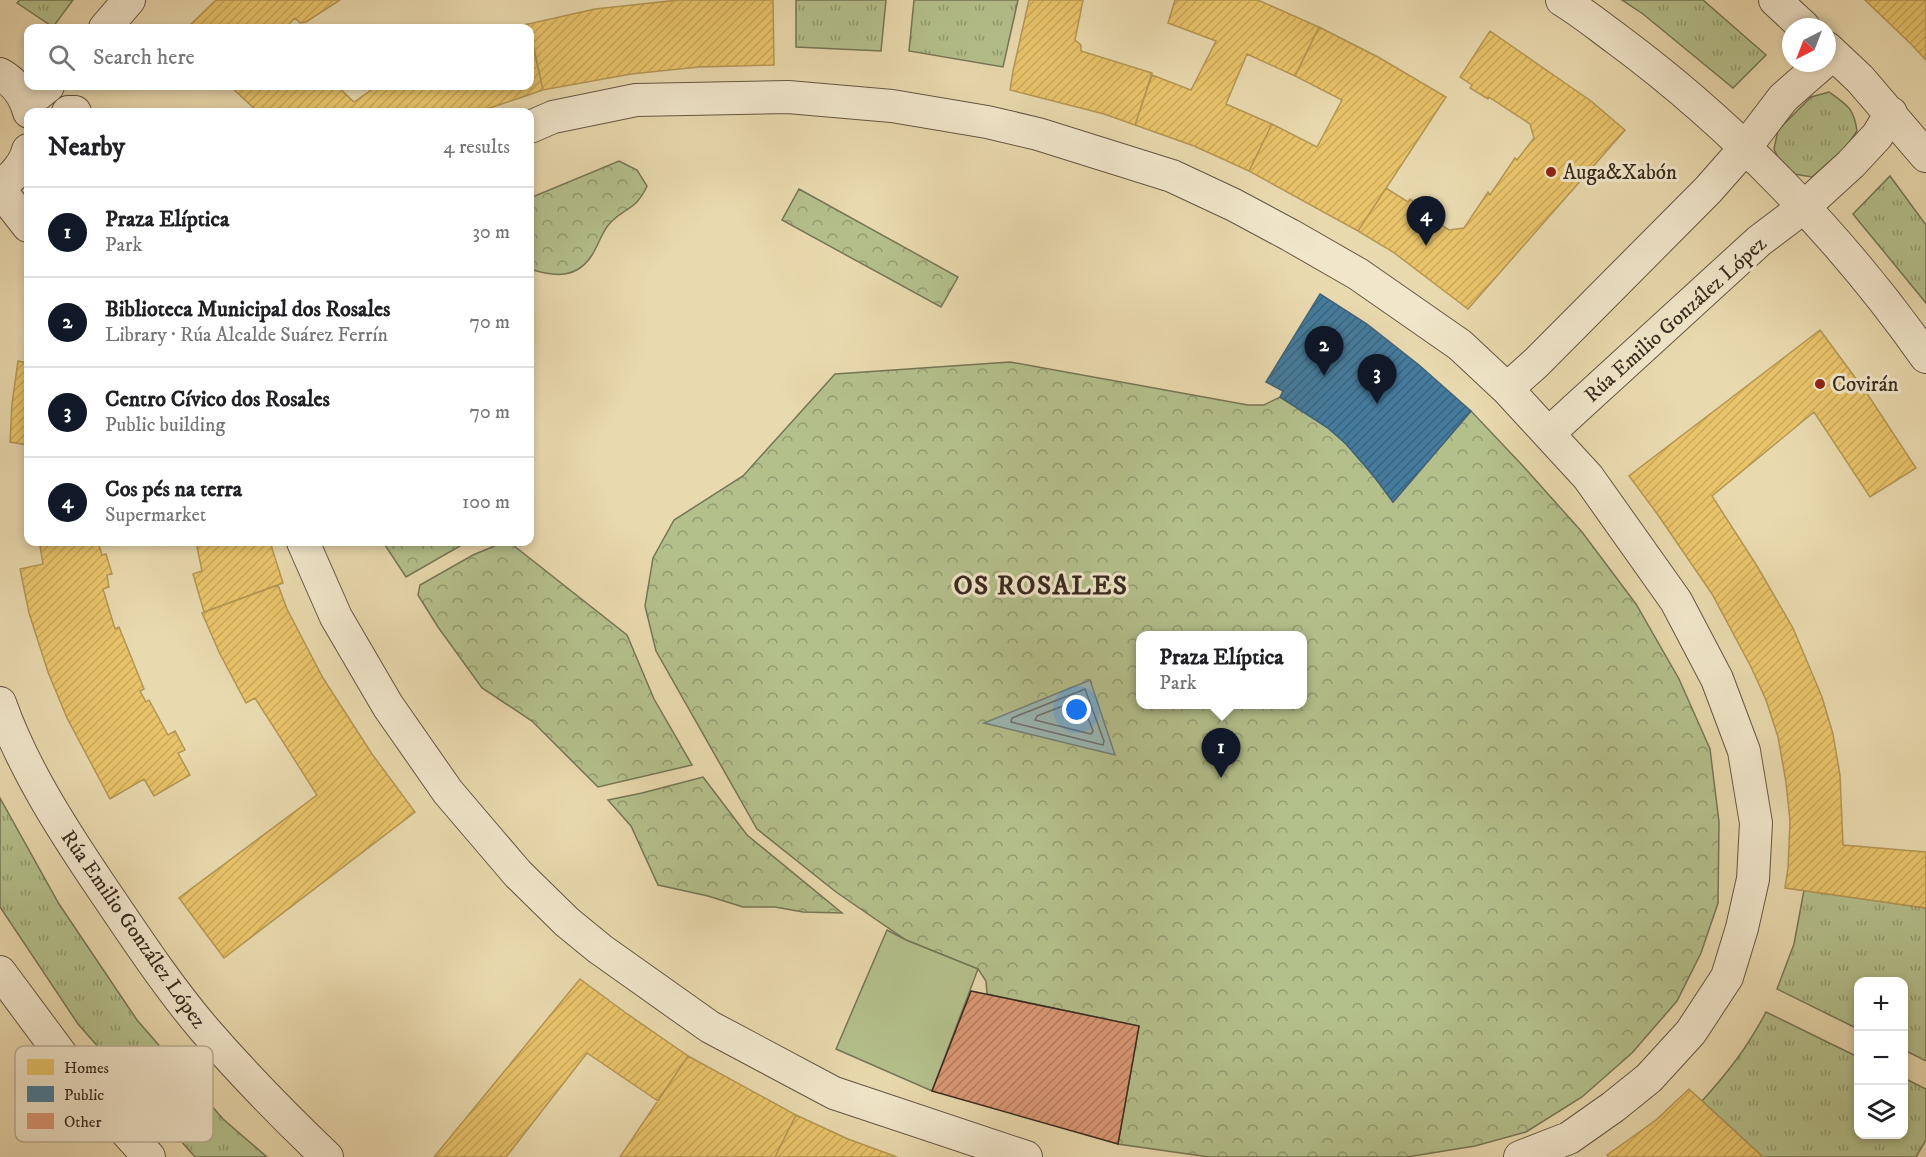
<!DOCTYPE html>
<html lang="en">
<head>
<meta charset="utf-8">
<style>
  :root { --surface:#fff; --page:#f6f6f6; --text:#202124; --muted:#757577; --line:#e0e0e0; --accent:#111827 }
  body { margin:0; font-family:"IM FELL DW Pica",serif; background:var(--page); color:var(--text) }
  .controls { position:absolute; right:18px; bottom:18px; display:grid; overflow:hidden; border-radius:12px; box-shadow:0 3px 9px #0003 }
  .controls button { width:54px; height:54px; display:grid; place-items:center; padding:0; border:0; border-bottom:2px solid var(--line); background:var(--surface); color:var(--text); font:30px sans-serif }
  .compass { position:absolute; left:1782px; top:18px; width:54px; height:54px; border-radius:50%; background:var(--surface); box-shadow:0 3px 9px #0003; rotate:222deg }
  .you { position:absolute; left:1077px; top:710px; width:21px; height:21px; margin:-15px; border:4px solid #fff; border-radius:50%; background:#1a73e8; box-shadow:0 0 0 9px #1a73e833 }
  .badge { display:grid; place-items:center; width:39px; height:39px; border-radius:50%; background:var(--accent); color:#fff; font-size:20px; font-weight:700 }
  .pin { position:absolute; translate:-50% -50px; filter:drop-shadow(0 2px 3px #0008) }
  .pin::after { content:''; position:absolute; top:32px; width:21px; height:18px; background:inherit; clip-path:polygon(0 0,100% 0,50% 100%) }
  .popup { position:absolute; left:1136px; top:631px; width:171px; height:78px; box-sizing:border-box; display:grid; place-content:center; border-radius:12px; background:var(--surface); filter:drop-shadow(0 2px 4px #0005); font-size:20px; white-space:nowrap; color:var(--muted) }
  .popup b { font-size:22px; color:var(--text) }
  .popup::after { content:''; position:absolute; left:50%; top:100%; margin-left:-12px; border:12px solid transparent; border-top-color:var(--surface) }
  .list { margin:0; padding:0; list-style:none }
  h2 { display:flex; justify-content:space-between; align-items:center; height:78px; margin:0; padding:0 24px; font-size:26px }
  h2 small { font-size:20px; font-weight:400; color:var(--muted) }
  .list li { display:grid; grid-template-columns:39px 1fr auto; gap:18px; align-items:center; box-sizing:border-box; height:90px; padding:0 24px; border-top:2px solid var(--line) }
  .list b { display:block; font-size:22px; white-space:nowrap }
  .list p { margin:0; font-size:20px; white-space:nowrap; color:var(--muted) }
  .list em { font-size:20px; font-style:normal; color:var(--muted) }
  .icon { flex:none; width:33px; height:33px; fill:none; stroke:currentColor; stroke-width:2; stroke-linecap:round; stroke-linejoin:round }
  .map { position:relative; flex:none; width:1926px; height:1157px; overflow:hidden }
  .search { position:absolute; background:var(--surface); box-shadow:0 3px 9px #0003; left:24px; top:24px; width:510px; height:66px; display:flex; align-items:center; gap:15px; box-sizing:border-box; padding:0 21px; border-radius:12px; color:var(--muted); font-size:22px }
  .panel { position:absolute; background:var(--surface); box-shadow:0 3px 9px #0003; left:24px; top:108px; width:510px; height:438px; border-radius:12px }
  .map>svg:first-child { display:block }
  .grass { fill:url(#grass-tufts); stroke:#767556; stroke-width:1.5 }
  .forest { fill:url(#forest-crowns); stroke:#767556; stroke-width:1.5; fill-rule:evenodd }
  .pitch { fill:#b4c08c; stroke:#767556; stroke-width:1.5 }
  .water { fill:#9bb8b5; stroke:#737f79; stroke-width:1.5 }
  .homes { fill:url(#homes-hatch); stroke:#b49654; stroke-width:1.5 }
  .public { fill:url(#public-hatch); stroke:#416377; stroke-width:1.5 }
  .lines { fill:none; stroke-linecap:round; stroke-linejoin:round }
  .shore { stroke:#6a716a; stroke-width:1.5 }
  .building { fill:url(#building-hatch); stroke:#382a1f; stroke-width:1.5 }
  .minor-casing { stroke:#645643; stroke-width:34 }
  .minor { stroke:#f1e6ca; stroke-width:32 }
  .poi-dot { fill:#8f2418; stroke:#f1e6ca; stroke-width:2 }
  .labels { text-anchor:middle; stroke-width:6; stroke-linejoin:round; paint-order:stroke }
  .poi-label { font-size:21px; fill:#382a1f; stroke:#f1e6ca; text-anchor:start }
  .street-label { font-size:21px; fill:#382a1f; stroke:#f1e6ca }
  .district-label { font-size:27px; font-weight:bold; letter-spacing:1.5px; fill:#382a1f; stroke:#f1e6ca }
  .key { fill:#f1e6ca; stroke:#baae97; stroke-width:1.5 }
  .key-label { font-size:16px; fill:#382a1f }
</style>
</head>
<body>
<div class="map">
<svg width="1926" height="1157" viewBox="0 0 1926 1157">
  <defs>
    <pattern id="grass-tufts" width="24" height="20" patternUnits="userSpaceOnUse" patternTransform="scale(1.5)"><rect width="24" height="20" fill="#b4c08c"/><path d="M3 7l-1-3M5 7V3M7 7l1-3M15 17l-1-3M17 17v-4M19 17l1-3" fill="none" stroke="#939c72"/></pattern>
    <pattern id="forest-crowns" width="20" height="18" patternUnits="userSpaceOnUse" patternTransform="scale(1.5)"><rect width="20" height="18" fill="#b4c08c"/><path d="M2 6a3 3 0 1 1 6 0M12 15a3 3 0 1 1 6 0" fill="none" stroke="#939c72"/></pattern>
    <pattern id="homes-hatch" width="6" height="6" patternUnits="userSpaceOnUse" patternTransform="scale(1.5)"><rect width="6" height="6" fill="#e9c46a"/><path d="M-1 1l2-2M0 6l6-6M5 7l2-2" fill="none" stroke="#c9a95b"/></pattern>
    <pattern id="public-hatch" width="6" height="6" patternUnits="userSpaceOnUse" patternTransform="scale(1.5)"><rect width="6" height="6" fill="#457b9d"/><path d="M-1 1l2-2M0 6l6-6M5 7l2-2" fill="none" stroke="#3b657f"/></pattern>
    <pattern id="building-hatch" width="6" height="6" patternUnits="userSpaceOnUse" patternTransform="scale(1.5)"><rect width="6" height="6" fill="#dc9875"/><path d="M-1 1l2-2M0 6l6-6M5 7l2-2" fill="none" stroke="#b37c5f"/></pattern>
  </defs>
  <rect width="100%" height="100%" fill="#e9d9ae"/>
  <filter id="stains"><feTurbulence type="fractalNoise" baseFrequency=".00333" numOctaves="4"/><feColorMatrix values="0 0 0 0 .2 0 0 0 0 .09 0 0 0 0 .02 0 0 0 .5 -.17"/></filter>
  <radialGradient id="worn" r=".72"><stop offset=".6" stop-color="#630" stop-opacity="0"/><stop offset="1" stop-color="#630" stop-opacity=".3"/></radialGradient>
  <!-- grass -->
  <path class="grass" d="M 20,0 L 73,0 L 53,27 L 17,3 Z
    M 796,0 L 886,0 L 881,51 L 796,47 Z
    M 914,0 L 1018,0 L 1003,67 L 909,51 Z
    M 1622,0 L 1703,0 L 1766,55 L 1733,88 L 1643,14 Z
    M 1829,92 C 1847,105 1854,108 1857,131 L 1846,147 L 1812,177 L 1794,174 L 1781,164 L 1774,149 L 1778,130 L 1811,97 Z
    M 1890,176 L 1926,225 L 1926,303 L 1853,214 Z
    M 0,798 L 59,904 L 137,1020 L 223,1119 L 267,1157 L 195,1157 L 78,1024 L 0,907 Z
    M 1804,890 L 1926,908 L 1926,1061 L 1904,1050 L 1904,982 L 1858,982 L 1858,1029 L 1777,989 L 1794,944 Z
    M 1766,1012 L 1858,1057 L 1858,1134 L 1904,1134 L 1904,1078 L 1926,1089 L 1926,1140 L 1916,1157 L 1763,1157 L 1702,1101 C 1729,1071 1747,1048 1766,1012 Z"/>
  <!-- forest -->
  <path class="forest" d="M 619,161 L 637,170 L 647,186 C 636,210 627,206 611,222 C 602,231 599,244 592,255 C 577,279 554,277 530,269 L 530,198 Z
    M 799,189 L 958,277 L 941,307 L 782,220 Z
    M 1010,362 L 1248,405 L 1264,405 L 1280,397 C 1296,407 1313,417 1328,428 C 1354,448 1374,476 1393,502 L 1471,411 L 1523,466 L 1582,532 L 1636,604 L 1679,679 L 1710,749 L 1719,822 L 1718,903 L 1701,953 L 1677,1001 L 1632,1053 L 1582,1097 L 1526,1132 L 1475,1146 L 1407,1157 L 1209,1157 L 1118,1144 L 1139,1026 L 987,994 L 986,981 L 978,969 L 906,940 L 836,892 L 757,829 L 656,651 L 645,606 L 653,558 L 674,520 L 743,476 L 835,374 ZM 1140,636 L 1302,636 L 1302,704 L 1140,704 Z
    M 383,542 L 467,542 L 406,577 Z
    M 504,542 L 509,542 L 627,635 L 654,699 L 692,765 L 598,787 L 532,721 L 482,688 L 438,627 L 418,595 L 420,585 L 473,555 Z
    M 703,777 L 747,835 L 842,913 L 803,912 L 775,907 L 743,907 L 708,896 L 658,885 L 631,826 L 608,800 L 642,793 Z"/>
  <!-- pitch -->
  <path class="pitch" d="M 887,930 L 906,940 L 978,969 L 932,1091 L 836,1049 Z"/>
  <!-- water -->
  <path class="water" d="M 1090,680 L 1115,755 L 984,723 Z"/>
  <!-- homes -->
  <path class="homes" d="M 216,0 L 340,0 L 306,22 L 300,23 L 295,18 L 285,28 L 187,28 Z
    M 679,0 L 773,0 L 774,65 L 699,67 L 631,74 L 543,90 L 528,24 L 595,9 Z
    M 1029,0 L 1083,0 L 1075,40 L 1081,45 L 1081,51 L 1152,73 L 1135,125 L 1104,114 L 1010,90 L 1013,71 Z
    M 1175,0 L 1258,0 L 1319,27 L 1295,76 L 1247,54 L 1226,104 L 1272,124 L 1249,171 L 1194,146 L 1135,125 L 1152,75 L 1191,90 L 1216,41 L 1168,23 Z
    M 1865,0 L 1926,0 L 1926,60 L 1911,44 Z
    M 528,24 L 529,28 L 509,28 Z
    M 1319,27 L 1378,57 L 1446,97 L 1358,231 L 1249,171 L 1272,124 L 1317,147 L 1342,100 L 1295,76 Z
    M 530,30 L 543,90 L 478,112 L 258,112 L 230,86 L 337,86 L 354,102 L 377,86 L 530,86 Z
    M 1490,31 L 1591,101 L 1625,130 L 1468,309 L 1393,252 L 1358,231 L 1386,188 L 1408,202 L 1410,199 L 1428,212 L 1426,215 L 1449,230 L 1464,228 L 1488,192 L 1490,195 L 1515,158 L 1517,160 L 1534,138 L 1530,124 L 1489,97 L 1488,99 L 1470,88 L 1472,85 L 1460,77 Z
    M 1820,330 L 1868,395 L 1916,468 L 1870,497 L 1814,412 L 1712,496 L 1757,566 L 1793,628 L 1822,697 L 1833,734 L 1840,775 L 1843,845 L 1926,852 L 1926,908 L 1785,888 L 1788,868 L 1790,821 L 1786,782 L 1778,737 L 1766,700 L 1751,667 L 1712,594 L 1658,515 L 1629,476 Z
    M 18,361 L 28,363 L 28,445 L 10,442 L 12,404 Z
    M 58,542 L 98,542 L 102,555 L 106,554 L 112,574 L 107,575 L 109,587 L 103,589 L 115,629 L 119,627 L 144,689 L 140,691 L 146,702 L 149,700 L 168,735 L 175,731 L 185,750 L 178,753 L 190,775 L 154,796 L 144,779 L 110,799 L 67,718 L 48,672 L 29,613 L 20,569 L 43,564 L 40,546 Z
    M 196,542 L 270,542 L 283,583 L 204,612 L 193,574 L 202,571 Z
    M 278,585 L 287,609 L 323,678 L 372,754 L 415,812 L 224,958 L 179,898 L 317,795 L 255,698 L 246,703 L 219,652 L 202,613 Z
    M 580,979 L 626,1013 L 688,1056 L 658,1101 L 587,1053 L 506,1157 L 434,1157 Z
    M 688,1056 L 796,1115 L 775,1157 L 620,1157 Z
    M 1689,1089 L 1763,1157 L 1609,1157 L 1607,1155 L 1656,1120 Z
    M 796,1115 L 848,1139 L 897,1157 L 775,1157 Z"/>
  <!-- public -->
  <path class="public" d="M 1320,294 L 1367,324 L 1419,365 L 1471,411 L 1393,502 L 1376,479 L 1346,444 L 1328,428 L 1280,397 L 1283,391 L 1266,382 Z"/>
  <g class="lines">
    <!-- shore -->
    <path class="shore" d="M 1085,689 L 1104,741 L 1103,745 L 1011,722 L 1012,718 Z
      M 1081,699 L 1093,731 L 1091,734 L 1035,720 L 1037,716 Z"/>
  </g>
  <!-- building -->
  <path class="building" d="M 971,991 L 1139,1026 L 1118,1144 L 932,1091 Z"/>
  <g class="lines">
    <defs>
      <path id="minor" d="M 1562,0 C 1582,12 1600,27 1618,40 C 1734,126 1843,239 1926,357
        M 1775,0 L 1804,27
        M 105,28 L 129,0
        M 1827,48 L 1860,79 L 1926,156
        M 0,74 C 15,82 25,97 29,112
        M 27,103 L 48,86
        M 68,112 L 75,112
        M 530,127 L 553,117 L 636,100 L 788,97 L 892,106 L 987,122 L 1038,134 L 1172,176 L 1234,205 L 1290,235 L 1358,274 L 1460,345 L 1507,389 L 1588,477 L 1676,601 L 1717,679 L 1744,751 L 1756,823 L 1753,879 L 1742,928 L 1727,977 L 1691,1032 L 1649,1078 L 1613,1107 L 1569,1138 L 1520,1157
        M 0,187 C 12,177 24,166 28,150
        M 0,190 L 28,226
        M 1507,389 L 1536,363 L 1708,190 L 1745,148 L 1783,98 L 1823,63
        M 1549,433 L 1759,241 L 1804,207 L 1851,164 L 1877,136 L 1891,113
        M 303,542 L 336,617 L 388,706 L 448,792 L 518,874 L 567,922 L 600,949 L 710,1027 L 834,1093 L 1026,1157
        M 0,703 C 22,766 61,827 98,882 C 132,932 165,983 204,1029 C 243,1074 284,1116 327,1157
        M 0,972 L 83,1084 L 149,1157"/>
    </defs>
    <!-- minor casing -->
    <use href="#minor" class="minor-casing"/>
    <!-- minor -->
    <use href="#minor" class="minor"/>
  </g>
  <!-- markers -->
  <g class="poi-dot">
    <circle cx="1551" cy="172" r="6"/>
    <circle cx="1820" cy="384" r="6"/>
  </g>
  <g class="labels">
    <!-- poi labels -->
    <g class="poi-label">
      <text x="1563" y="179">Auga&amp;Xabón</text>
      <text x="1832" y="391">Covirán</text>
    </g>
    <!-- street labels -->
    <g class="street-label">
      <text transform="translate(1675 319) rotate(-42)" y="7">Rúa Emilio González López</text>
      <text transform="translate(134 929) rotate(55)" y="7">Rúa Emilio González López</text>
    </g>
    <!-- district labels -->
    <g class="district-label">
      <text x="1041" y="594">OS ROSALES</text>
    </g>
  </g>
  <!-- legend -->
  <rect x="15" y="1046" width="198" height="96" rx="9" class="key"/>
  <rect x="27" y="1059" width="27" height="16" fill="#e9c46a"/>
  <rect x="27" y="1086" width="27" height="16" fill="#457b9d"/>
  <rect x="27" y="1113" width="27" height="16" fill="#dc9875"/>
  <g class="key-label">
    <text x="64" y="1073">Homes</text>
    <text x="64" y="1100">Public</text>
    <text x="64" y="1127">Other</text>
  </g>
  <rect width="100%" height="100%" filter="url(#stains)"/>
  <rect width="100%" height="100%" fill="url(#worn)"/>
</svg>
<div class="controls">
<button>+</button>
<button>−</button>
<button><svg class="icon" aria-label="layers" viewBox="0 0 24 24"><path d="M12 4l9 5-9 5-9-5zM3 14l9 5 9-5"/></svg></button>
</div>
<svg class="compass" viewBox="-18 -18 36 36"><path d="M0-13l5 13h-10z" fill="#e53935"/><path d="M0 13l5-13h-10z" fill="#757577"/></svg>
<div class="you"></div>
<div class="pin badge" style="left:1221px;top:778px">1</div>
<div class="popup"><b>Praza Elíptica</b>Park</div>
<div class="pin badge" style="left:1324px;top:376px">2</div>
<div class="pin badge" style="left:1377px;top:404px">3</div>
<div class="pin badge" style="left:1426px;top:246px">4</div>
<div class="search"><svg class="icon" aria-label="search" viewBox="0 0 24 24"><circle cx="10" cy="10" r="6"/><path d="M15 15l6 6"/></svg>Search here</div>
<section class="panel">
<h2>Nearby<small>4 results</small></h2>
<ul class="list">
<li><span class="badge">1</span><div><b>Praza Elíptica</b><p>Park</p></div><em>30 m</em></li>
<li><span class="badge">2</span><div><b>Biblioteca Municipal dos Rosales</b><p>Library · Rúa Alcalde Suárez Ferrín</p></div><em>70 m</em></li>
<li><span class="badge">3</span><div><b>Centro Cívico dos Rosales</b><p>Public building</p></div><em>70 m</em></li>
<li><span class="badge">4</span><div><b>Cos pés na terra</b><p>Supermarket</p></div><em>100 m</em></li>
</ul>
</section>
</div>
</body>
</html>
